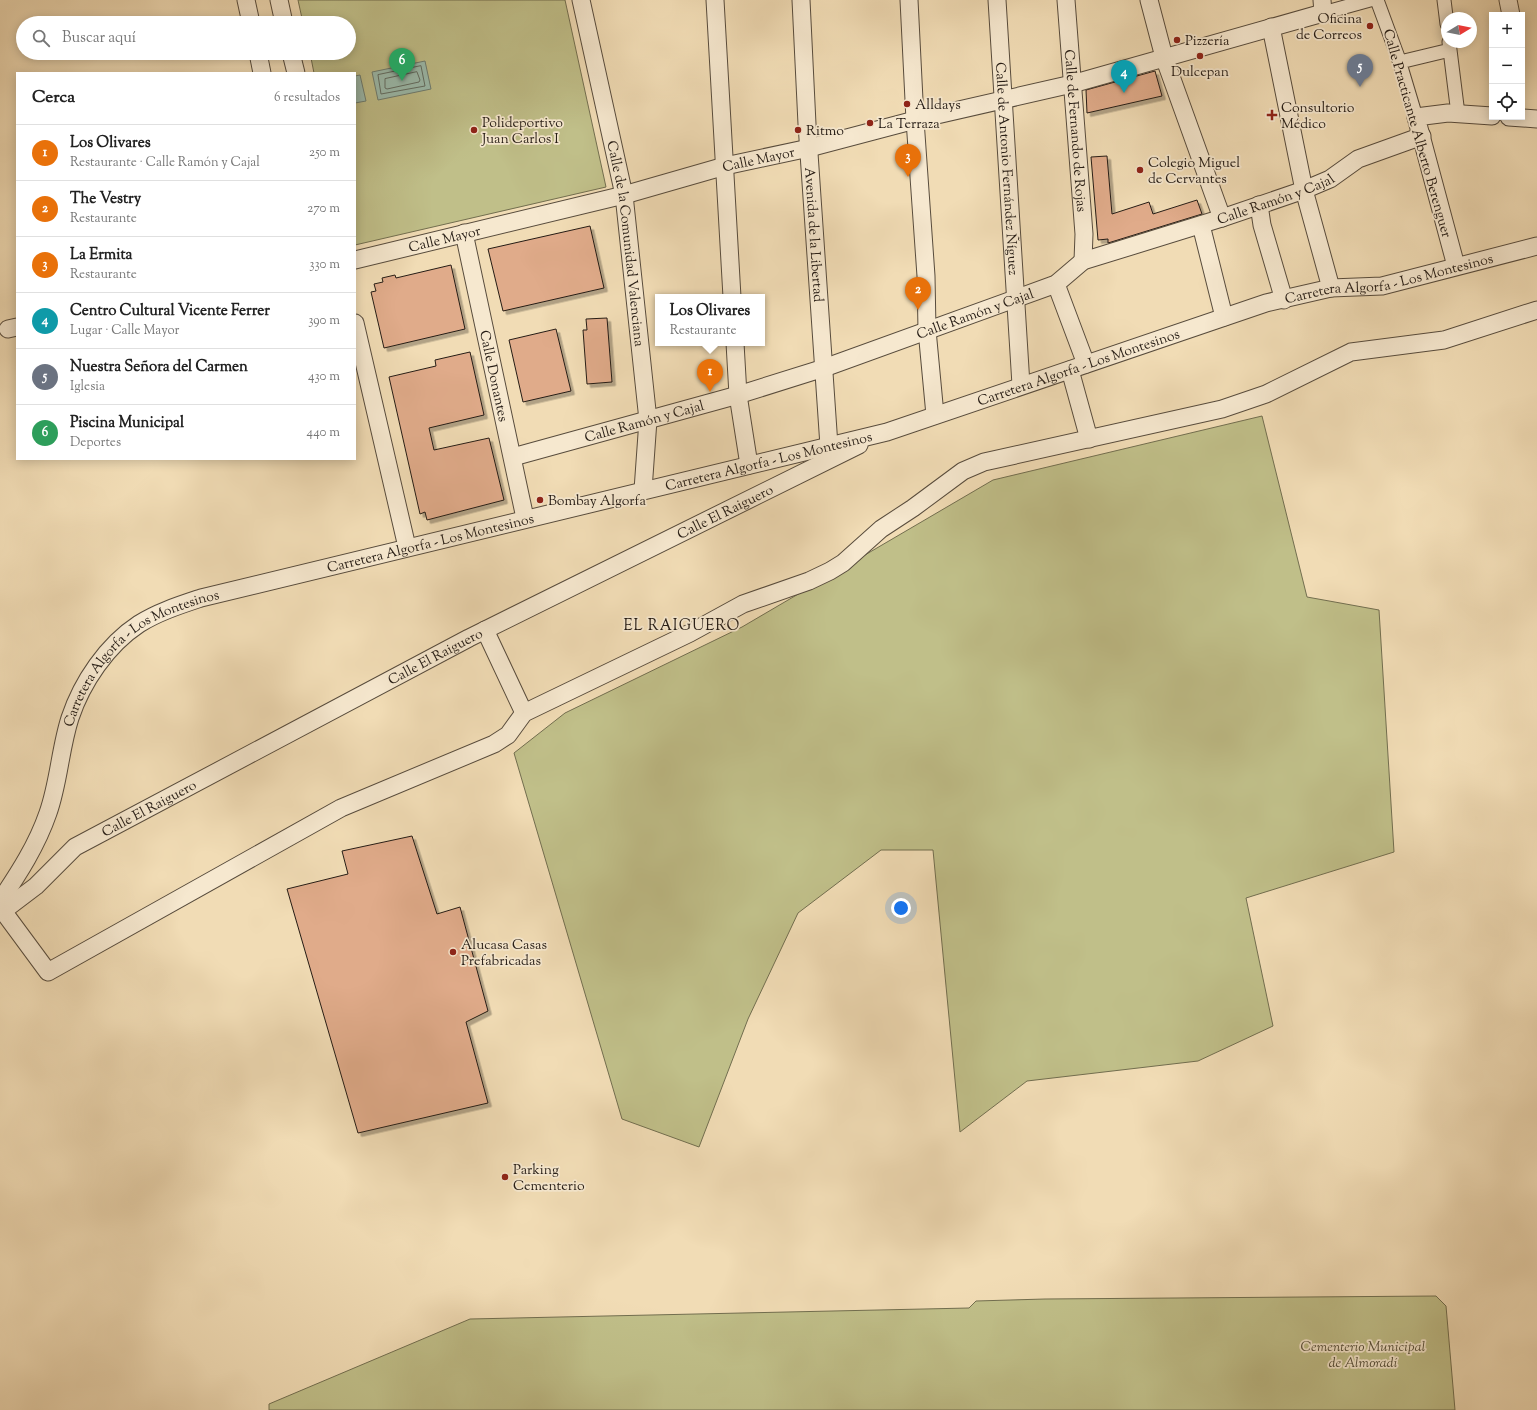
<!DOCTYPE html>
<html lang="es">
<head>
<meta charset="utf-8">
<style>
  :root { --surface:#fff; --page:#f2f2f2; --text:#222; --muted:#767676; --line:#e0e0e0; --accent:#8f2418 }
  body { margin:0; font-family:"Sorts Mill Goudy",serif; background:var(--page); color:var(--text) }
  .controls { position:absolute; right:12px; top:12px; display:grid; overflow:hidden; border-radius:0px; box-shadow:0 2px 10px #0003 }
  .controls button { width:36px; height:36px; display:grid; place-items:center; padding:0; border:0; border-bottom:1px solid var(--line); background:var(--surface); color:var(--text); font:20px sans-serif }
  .compass { position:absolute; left:1441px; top:12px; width:36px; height:36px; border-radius:50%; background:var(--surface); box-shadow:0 2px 10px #0003; rotate:80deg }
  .you { position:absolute; left:901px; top:908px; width:14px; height:14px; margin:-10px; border:3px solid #fff; border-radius:50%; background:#1a73e8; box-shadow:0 0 0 6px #1a73e833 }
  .badge { display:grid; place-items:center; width:26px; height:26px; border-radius:50%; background:var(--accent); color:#fff; font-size:13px; font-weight:700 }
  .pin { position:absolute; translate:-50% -33px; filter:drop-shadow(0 1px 2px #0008) }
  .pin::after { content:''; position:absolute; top:21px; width:14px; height:12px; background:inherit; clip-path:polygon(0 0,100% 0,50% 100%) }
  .popup { position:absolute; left:655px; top:294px; width:110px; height:52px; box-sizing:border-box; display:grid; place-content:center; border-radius:0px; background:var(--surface); filter:drop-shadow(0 1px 3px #0005); font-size:13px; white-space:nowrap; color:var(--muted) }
  .popup b { font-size:15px; color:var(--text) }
  .popup::after { content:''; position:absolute; left:50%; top:100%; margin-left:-8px; border:8px solid transparent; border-top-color:var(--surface) }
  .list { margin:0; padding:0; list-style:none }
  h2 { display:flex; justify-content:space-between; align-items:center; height:52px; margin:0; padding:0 16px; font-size:17px }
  h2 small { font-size:13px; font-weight:400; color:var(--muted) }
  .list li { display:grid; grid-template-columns:26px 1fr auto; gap:12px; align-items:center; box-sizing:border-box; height:56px; padding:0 16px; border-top:1px solid var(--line) }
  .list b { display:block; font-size:15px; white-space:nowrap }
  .list p { margin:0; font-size:13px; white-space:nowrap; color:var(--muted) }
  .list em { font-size:13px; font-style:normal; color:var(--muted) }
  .icon { flex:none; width:22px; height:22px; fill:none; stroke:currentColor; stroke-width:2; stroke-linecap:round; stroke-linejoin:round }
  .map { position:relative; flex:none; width:1537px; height:1410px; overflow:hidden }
  .search { position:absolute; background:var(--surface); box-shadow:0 2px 10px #0003; left:16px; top:16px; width:340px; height:44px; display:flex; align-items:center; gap:10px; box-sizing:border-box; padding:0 14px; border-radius:22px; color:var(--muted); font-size:15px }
  .panel { position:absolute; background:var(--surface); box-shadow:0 2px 10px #0003; left:16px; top:72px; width:340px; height:388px; border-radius:0px }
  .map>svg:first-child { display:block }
  .green { fill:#c0bf89; stroke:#726e4f }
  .water { fill:#9bbcae; stroke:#6c7c71 }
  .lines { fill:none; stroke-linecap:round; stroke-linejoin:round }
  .shore { stroke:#606c62; stroke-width:1 }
  .building { fill:#e0ab8a; stroke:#251c15; filter:url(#shadow) }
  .pedestrian-casing { stroke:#584c3d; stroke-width:15 }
  .minor-casing { stroke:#584c3d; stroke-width:19 }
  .pedestrian { stroke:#f6e8cf; stroke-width:13 }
  .minor { stroke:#f6e8cf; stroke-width:17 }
  .poi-dot { fill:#8f2418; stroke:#f6e8cf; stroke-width:1.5 }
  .labels { text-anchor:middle; stroke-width:3.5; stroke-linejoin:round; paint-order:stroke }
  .poi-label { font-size:14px; fill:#251c15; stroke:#f6e8cf; text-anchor:start }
  .street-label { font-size:14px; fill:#251c15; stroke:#f6e8cf }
  .park-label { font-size:14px; font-style:italic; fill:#544d38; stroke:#f6e8cf }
  .neighbourhood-label { font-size:15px; letter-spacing:1px; fill:#251c15; stroke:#f6e8cf }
</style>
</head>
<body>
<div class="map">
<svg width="1537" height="1410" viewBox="0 0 1537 1410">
  <defs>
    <filter id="shadow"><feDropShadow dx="3.5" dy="3.5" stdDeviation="0" flood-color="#0004"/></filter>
  </defs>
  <rect width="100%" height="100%" fill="#f1dcb5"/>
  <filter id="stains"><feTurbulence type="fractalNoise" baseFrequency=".005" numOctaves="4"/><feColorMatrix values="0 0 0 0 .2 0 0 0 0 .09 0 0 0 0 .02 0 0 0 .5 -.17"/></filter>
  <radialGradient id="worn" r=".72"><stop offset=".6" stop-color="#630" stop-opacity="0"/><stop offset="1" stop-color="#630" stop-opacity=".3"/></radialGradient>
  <!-- green -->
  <path class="green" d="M 298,0 L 565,0 L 606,187 L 355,245 L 355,73 L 314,73 L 310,53 L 349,53 L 349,23 L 303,23 Z
    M 1262,416 L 1307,597 L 1379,610 L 1394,852 L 1246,898 L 1273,1026 L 1198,1061 L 1027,1081 L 960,1132 L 933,850 L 881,850 L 798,913 L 748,1019 L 699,1147 L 622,1119 L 514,753 L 565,713 L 742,627 L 993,480 Z
    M 1436,1296 L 1446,1306 L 1455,1410 L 269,1410 L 269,1404 L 470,1319 L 969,1308 L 976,1301 L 1045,1299 Z"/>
  <!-- water -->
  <path class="water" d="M 425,61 L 431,89 L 378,100 L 372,72 Z
    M 360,75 L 366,101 L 355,103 L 355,76 Z"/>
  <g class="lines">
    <!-- shore -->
    <path class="shore" d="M 421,66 L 425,86 L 381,94 L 378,75 Z
      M 417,72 L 420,80 L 419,82 L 387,89 L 385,88 L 385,79 Z"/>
  </g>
  <!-- building -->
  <path class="building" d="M 1155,71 L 1162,96 L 1087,113 L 1086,90 Z
    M 1107,156 L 1112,214 L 1149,202 L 1153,214 L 1197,200 L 1202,214 L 1108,243 L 1108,239 L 1098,240 L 1091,157 Z
    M 590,226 L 604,288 L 503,311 L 488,249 Z
    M 451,265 L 465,329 L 384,348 L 371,292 L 376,291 L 374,284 L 383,282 L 382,278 L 395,275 L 396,278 Z
    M 607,318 L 612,382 L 587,384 L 583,330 L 587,330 L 586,319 Z
    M 556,329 L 571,391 L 523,402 L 509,340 Z
    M 470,352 L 484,415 L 429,428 L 434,450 L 489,438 L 504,500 L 427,520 L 425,512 L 420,514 L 389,377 L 436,366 L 435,360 Z
    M 412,836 L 437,914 L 460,907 L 488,1011 L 466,1022 L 488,1103 L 358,1133 L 287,889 L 348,874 L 342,851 Z"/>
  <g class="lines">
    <defs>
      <path id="pedestrian" d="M 1377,0 L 1398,57 L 1416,117
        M 1444,0 L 1447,24
        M 1323,13 L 1370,0
        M 1449,42 L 1458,114
        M 1400,62 L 1450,50"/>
      <g id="minor">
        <path d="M 246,0 L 251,23"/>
        <path d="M 279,0 L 284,23"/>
        <path id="s1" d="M 581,0 L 624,195 L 648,420 L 643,490"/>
        <path d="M 715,0 L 732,297"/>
        <path id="s2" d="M 801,0 L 807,124 L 829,446"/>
        <path d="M 909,0 L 915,120 L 926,276 L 927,330 L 935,415"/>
        <path id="s3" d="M 997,0 L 1021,385"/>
        <path id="s4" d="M 1066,0 L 1084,234 L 1083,261"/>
        <path d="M 1149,0 L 1164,57 L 1222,218"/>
        <path d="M 1508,0 L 1511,15"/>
        <path d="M 1271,27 L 1304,190 L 1331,288"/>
        <path d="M 258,53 L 262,73"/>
        <path d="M 291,53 L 296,73"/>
        <path d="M 1509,117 L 1537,119"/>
        <path d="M 1259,205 L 1262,225 L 1284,300"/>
        <path d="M 1201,225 L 1224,317"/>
        <path id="s5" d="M 464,233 L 525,518"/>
        <path id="s6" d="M 355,260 L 624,195 L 725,166 L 809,148 L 915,120 L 1072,84 L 1323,13 L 1322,0"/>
        <path d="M 1456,266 L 1416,117 L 1448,113 L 1492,116"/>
        <path d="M 1056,284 L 1086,364"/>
        <path d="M 355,323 L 407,547"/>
        <path d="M 8,329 L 17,327"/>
        <path d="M 735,343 L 738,395 L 749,465"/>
        <path d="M 1070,370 L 1089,439"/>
        <path id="s7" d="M 513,457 L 738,395 L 824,368 L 1056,284 L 1083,261 L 1222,218 L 1304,190 L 1330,179 L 1358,159 L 1422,136"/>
        <path d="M 485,630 L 524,713"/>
        <path id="s8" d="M 0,901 C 19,873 37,845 48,813 C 59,782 60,749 70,718 C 82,682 107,645 139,624 C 158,612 180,605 201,598 L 887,432 L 1266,303 L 1331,288 L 1382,286 L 1537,246"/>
        <path d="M 0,907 L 48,972 L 341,808 L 494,744 L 508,735 L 524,713 L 690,633 L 743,604 L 809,581 L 830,571 L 843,563 L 881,529 L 913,508 L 963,471 L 984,462 L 1222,409 L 1266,394 L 1351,352 L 1444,340 L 1537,310"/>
        <path id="s9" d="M 3,911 L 36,886 L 75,847 L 469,638 L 859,445"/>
      </g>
    </defs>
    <!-- pedestrian casing -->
    <use href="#pedestrian" class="pedestrian-casing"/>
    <!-- minor casing -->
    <use href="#minor" class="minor-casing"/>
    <!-- pedestrian -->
    <use href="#pedestrian" class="pedestrian"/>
    <!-- minor -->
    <use href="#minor" class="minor"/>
  </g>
  <!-- markers -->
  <g class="poi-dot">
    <circle cx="1370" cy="26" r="4"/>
    <circle cx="1177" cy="40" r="4"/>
    <circle cx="1200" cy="56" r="4"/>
    <circle cx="907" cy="104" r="4"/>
    <path d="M1270 109h4v4h4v4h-4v4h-4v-4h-4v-4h4z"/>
    <circle cx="870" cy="123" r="4"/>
    <circle cx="474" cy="130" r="4"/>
    <circle cx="798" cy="130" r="4"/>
    <circle cx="1140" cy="170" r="4"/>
    <circle cx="540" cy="500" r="4"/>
    <circle cx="453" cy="952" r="4"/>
    <circle cx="505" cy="1177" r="4"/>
  </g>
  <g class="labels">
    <!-- poi labels -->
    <g class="poi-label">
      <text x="1362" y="23" text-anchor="end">Oficina<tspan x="1362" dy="16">de Correos</tspan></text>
      <text x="1185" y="45">Pizzería</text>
      <text x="1200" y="76" text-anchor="middle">Dulcepan</text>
      <text x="915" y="109">Alldays</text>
      <text x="1281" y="112">Consultorio<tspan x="1281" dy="16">Médico</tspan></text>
      <text x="482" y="127">Polideportivo<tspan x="482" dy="16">Juan Carlos I</tspan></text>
      <text x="878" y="128">La Terraza</text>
      <text x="806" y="135">Ritmo</text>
      <text x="1148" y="167">Colegio Miguel<tspan x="1148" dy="16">de Cervantes</tspan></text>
      <text x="548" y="505">Bombay Algorfa</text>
      <text x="461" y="949">Alucasa Casas<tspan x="461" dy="16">Prefabricadas</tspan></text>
      <text x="513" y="1174">Parking<tspan x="513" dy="16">Cementerio</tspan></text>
    </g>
    <!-- street labels -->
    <g class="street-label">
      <text dy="5" stroke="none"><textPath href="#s4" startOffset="131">Calle de Fernando de Rojas</textPath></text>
      <text transform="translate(1418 133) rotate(74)" y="5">Calle Practicante Alberto Berenguer</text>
      <text dy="5" stroke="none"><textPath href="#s6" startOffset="416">Calle Mayor</textPath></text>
      <text dy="5" stroke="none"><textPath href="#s3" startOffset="169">Calle de Antonio Fernández Ñíguez</textPath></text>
      <text dy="5" stroke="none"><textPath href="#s7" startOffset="808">Calle Ramón y Cajal</textPath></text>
      <text dy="5" stroke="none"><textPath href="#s2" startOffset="235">Avenida de la Libertad</textPath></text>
      <text dy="5" stroke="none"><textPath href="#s6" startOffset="92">Calle Mayor</textPath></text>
      <text dy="5" stroke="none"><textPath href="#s1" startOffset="248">Calle de la Comunidad Valenciana</textPath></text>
      <text dy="5" stroke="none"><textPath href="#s8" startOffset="1616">Carretera Algorfa - Los Montesinos</textPath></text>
      <text dy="5" stroke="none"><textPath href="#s7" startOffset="484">Calle Ramón y Cajal</textPath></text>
      <text dy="5" stroke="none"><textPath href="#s8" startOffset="1292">Carretera Algorfa - Los Montesinos</textPath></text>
      <text dy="5" stroke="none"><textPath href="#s5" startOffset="146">Calle Donantes</textPath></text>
      <text dy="5" stroke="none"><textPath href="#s7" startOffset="136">Calle Ramón y Cajal</textPath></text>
      <text dy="5" stroke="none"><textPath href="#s8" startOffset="968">Carretera Algorfa - Los Montesinos</textPath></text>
      <text dy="5" stroke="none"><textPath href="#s9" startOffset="828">Calle El Raiguero</textPath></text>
      <text dy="5" stroke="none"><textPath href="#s8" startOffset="620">Carretera Algorfa - Los Montesinos</textPath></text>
      <text dy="5" stroke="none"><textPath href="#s9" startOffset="504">Calle El Raiguero</textPath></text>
      <text dy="5" stroke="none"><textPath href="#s8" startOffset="296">Carretera Algorfa - Los Montesinos</textPath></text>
      <text dy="5" stroke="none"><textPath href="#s9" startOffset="180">Calle El Raiguero</textPath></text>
    </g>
    <!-- park labels -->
    <g class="park-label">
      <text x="1363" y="1351">Cementerio Municipal<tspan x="1363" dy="16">de Almoradí</tspan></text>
    </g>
    <!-- neighbourhood labels -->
    <g class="neighbourhood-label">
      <text x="682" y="630">EL RAIGUERO</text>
    </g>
  </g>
  <rect width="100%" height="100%" filter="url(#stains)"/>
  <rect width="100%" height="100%" fill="url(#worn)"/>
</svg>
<div class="controls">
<button>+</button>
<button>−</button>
<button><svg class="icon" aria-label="locate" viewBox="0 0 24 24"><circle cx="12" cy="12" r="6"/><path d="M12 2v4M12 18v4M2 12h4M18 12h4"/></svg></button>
</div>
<svg class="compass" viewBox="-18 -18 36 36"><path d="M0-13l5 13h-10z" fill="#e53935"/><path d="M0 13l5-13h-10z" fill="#767676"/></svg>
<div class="you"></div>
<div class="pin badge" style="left:710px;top:392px;background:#e8710a">1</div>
<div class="popup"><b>Los Olivares</b>Restaurante</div>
<div class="pin badge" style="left:918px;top:310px;background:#e8710a">2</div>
<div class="pin badge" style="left:908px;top:177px;background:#e8710a">3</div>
<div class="pin badge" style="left:1124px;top:93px;background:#0f9aa8">4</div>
<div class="pin badge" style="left:1360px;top:87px;background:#6b7280">5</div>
<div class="pin badge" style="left:402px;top:81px;background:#2e9e5b">6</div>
<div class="search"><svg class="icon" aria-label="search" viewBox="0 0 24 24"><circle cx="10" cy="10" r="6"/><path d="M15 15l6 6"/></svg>Buscar aquí</div>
<section class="panel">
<h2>Cerca<small>6 resultados</small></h2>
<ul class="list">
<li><span class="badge" style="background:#e8710a">1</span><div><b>Los Olivares</b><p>Restaurante · Calle Ramón y Cajal</p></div><em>250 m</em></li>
<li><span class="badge" style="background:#e8710a">2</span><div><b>The Vestry</b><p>Restaurante</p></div><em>270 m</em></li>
<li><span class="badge" style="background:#e8710a">3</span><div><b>La Ermita</b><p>Restaurante</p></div><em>330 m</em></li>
<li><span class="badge" style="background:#0f9aa8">4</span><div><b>Centro Cultural Vicente Ferrer</b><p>Lugar · Calle Mayor</p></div><em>390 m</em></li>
<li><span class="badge" style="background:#6b7280">5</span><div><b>Nuestra Señora del Carmen</b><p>Iglesia</p></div><em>430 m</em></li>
<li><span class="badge" style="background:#2e9e5b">6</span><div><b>Piscina Municipal</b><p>Deportes</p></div><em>440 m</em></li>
</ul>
</section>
</div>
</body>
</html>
